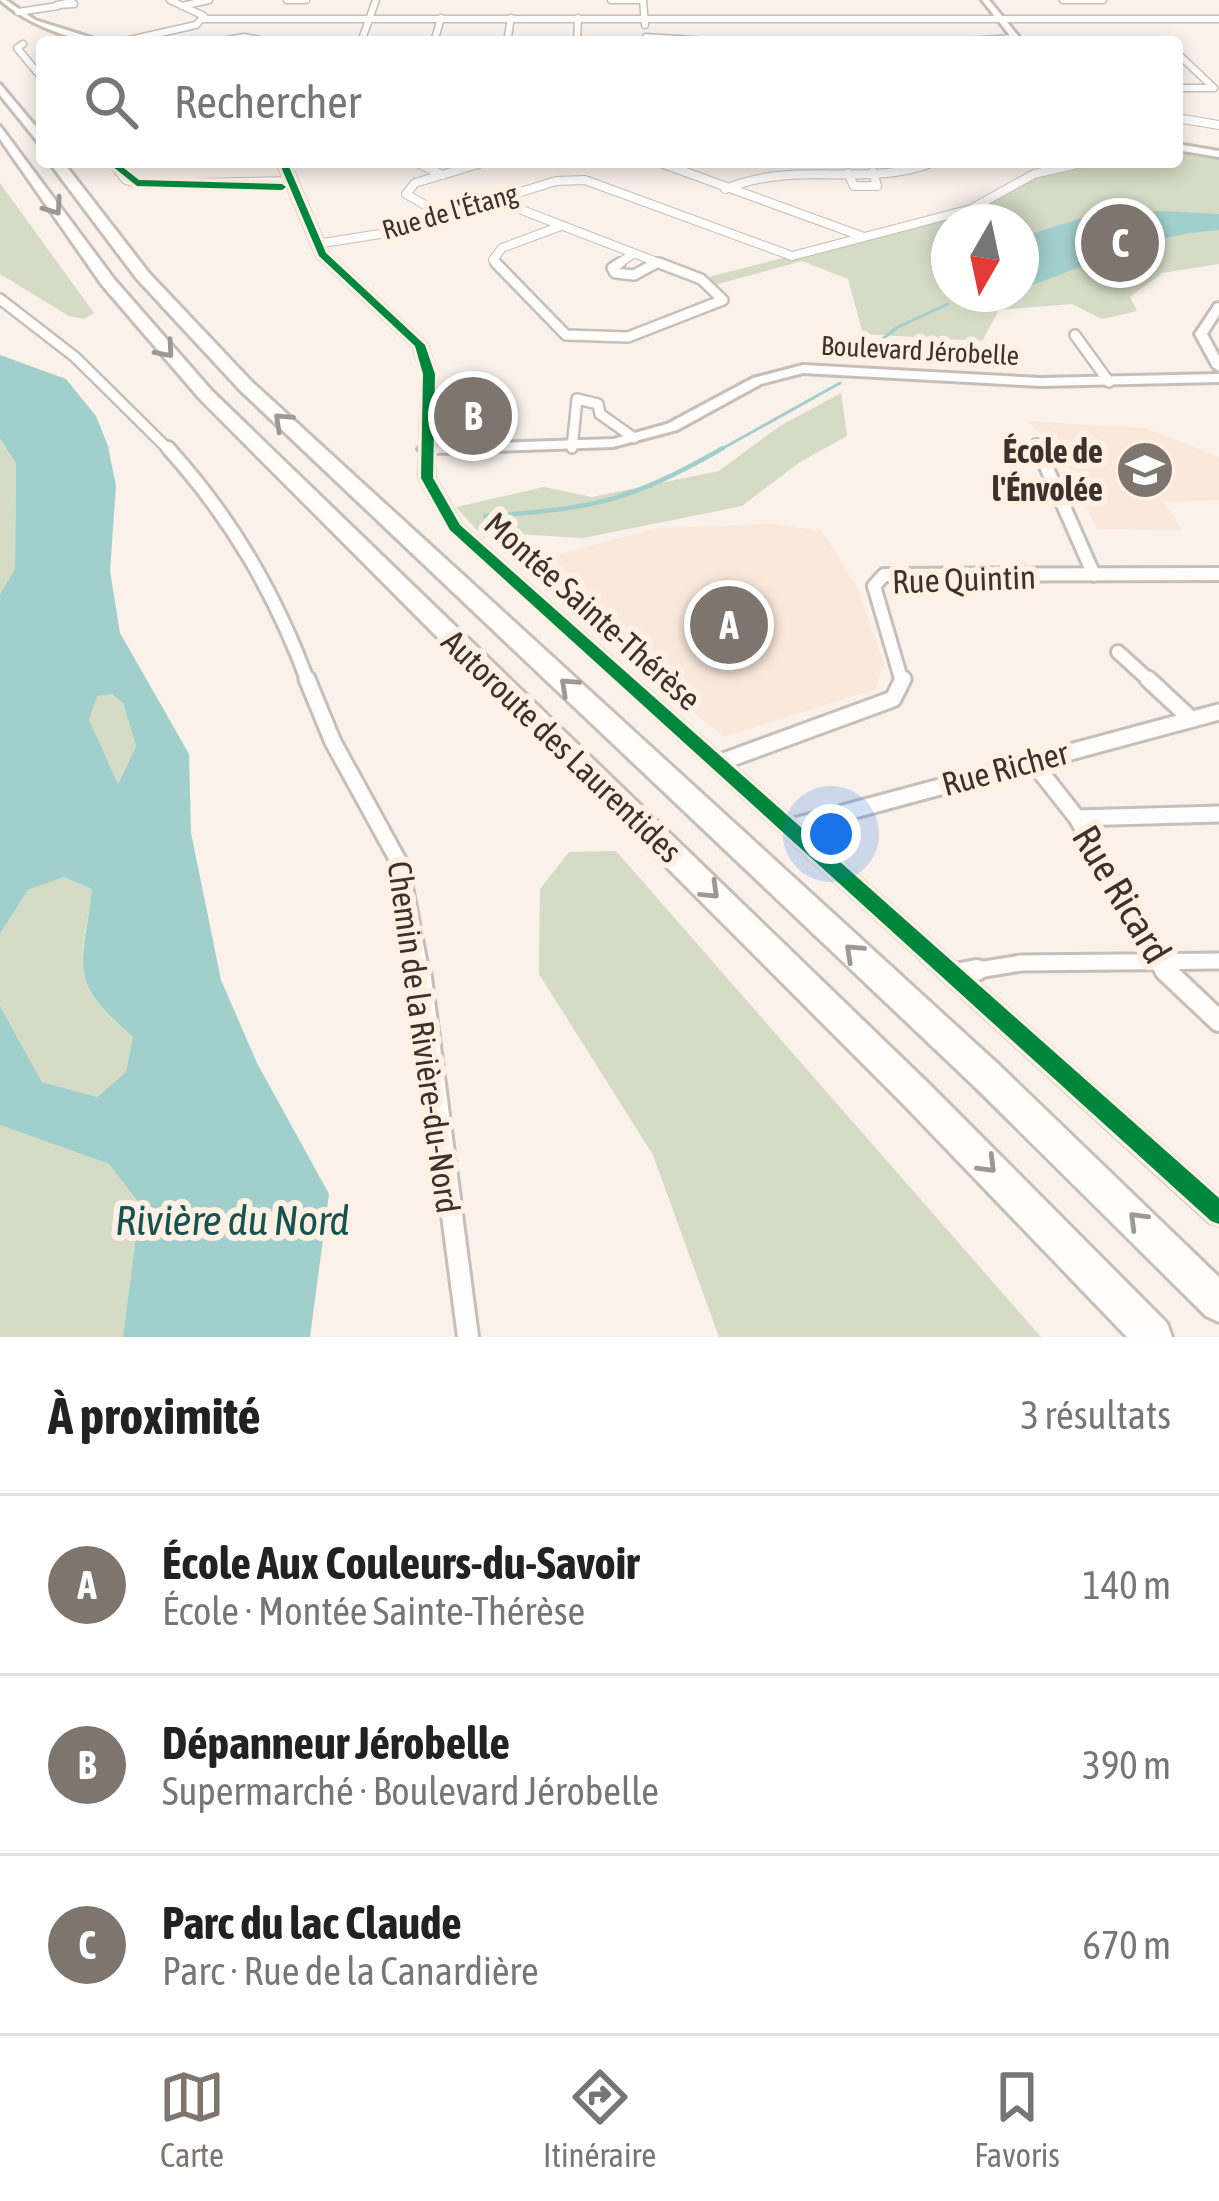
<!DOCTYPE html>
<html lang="fr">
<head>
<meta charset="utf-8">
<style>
  :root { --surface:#fff; --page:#f6f6f6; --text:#222; --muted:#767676; --line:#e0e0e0; --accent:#7e756e }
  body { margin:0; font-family:"Asap Condensed",sans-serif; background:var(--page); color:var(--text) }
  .compass { position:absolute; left:931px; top:204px; width:108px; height:108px; border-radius:50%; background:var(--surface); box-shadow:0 6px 18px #0003; rotate:189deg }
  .you { position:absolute; left:831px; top:834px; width:42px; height:42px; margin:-30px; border:9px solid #fff; border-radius:50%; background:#1a73e8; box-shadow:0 0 0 18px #1a73e833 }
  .badge { display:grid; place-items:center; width:78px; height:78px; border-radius:50%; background:var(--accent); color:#fff; font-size:39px; font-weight:700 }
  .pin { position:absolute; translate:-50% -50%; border:6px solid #fff; box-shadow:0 3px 12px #0006 }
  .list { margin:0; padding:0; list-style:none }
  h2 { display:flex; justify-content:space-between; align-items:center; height:156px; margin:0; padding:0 48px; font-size:51px }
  h2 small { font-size:39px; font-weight:400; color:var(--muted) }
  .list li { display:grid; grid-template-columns:78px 1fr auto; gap:36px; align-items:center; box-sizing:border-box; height:180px; padding:0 48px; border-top:3px solid var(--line) }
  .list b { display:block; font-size:45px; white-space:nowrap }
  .list p { margin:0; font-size:39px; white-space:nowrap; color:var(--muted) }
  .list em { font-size:39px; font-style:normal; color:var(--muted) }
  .icon { flex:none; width:66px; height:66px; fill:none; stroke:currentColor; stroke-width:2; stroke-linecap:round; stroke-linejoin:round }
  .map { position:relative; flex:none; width:1219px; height:1337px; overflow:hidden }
  .search { position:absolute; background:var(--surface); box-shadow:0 6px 18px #0003; left:36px; right:36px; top:36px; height:132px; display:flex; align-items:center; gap:30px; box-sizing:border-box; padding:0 42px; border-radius:12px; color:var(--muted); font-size:45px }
  .sheet { height:696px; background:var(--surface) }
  nav { display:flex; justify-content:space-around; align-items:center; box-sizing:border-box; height:168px; border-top:3px solid var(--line); background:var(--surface); font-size:33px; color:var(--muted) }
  nav a { display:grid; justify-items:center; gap:6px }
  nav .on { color:var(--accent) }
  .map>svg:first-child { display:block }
  .commercial { fill:#f8e8ed }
  .built { fill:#fae9db }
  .green { fill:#d6dbc6; fill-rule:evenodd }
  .water { fill:#a1cfcc; fill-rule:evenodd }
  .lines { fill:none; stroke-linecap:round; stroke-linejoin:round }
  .stream-far1 { stroke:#a1cfcc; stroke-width:3 }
  .stream { stroke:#a1cfcc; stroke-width:4.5 }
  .minor-far5-casing { stroke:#c6beb7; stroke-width:9 }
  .minor-far4-casing { stroke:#c6beb7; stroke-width:10 }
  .minor-far3-casing { stroke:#c6beb7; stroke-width:14 }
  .minor-far2-casing { stroke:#c6beb7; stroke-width:18 }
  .minor-far1-casing { stroke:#c6beb7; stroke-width:21 }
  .minor-casing { stroke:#c6beb7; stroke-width:26 }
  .tertiary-casing { stroke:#c6beb7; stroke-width:6 }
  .motorway-casing { stroke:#c6beb7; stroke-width:6 }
  .minor-far5 { stroke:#fefdfc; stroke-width:6 }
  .minor-far4 { stroke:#fefdfc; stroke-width:8 }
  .minor-far3 { stroke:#fefdfc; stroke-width:9 }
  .minor-far2 { stroke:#fefdfc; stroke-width:12 }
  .minor-far1 { stroke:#fefdfc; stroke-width:15 }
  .minor { stroke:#fefdfc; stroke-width:20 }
  .tertiary { fill:#fefdfc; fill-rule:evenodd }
  .motorway { fill:#fefdfc; fill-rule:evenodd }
  .cycleway-casing { stroke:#fff0e4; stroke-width:7 }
  .cycleway { fill:#00873e; fill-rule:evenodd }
  .oneway { stroke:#9d9894 }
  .labels { text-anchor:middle; stroke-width:12; stroke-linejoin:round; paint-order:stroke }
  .far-street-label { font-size:27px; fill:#3c322b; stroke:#fff0e4 }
  .poi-label { font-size:33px; font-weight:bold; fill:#3c322b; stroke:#fff0e4; text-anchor:end }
  .street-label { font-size:33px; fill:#3c322b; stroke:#fff0e4 }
  .near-street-label { font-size:39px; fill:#3c322b; stroke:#fff0e4 }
  .near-water-label { font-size:42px; font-style:italic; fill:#155252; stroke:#fff0e4 }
</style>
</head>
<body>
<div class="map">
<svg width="1219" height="1337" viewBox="0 0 1219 1337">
  <rect width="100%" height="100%" fill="#f9f1ea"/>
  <!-- commercial -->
  <path class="commercial" d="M 444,385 L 499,388 L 500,440 L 439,437 Z"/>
  <!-- built -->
  <path class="built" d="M 1027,421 L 1146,428 L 1219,457 L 1219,500 L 1164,502 L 1182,530 L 1097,529 L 1061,451 Z
    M 773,524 L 822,531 L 857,587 L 884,663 L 876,689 L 724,737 L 516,566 L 657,528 Z"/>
  <!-- green -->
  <path class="green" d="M 1177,147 L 1219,154 L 1219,264 L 1162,273 L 1130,297 L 1137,311 L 1102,319 L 1072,304 L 999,310 L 982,341 L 863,334 L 848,279 L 802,261 L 711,286 L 701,279 L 971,209 L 1014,182 L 1086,162 L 1177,162 ZM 949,222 L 1021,222 L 1021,294 L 949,294 Z
    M 0,183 L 94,313 L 84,319 L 69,316 L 0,274 Z
    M 841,393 L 847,436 L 800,462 L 742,506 L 583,538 L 498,533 L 484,538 L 456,507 L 544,487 L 592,497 L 719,471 L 780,426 Z
    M 0,440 L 16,463 L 15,569 L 0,594 Z
    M 112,694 L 123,703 L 136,746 L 117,785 L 89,720 L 97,695 Z
    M 616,851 L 1041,1337 L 719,1337 L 653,1155 L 539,974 L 540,889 L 569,852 Z
    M 64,877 L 93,889 C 80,966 67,984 133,1037 L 126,1072 L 97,1097 L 42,1082 L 0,1006 L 0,934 L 28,890 Z
    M 0,1125 L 109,1164 L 140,1206 L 123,1337 L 0,1337 Z"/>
  <!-- water -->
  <path class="water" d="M 1163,211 L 1219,214 L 1219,230 C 1146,234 1089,266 1021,289 L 1021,237 L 1095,214 Z
    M 0,355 L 66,379 L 96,416 L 108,446 L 116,486 L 110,571 L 120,633 L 189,754 L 191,833 L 221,980 L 257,1063 L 329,1194 L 310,1337 L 123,1337 L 140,1205 L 109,1164 L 0,1125 L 0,1006 L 42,1082 L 97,1097 L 126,1072 L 133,1037 C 65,979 83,970 92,889 L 64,877 L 28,890 L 0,934 L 0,594 L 15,569 L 16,463 L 0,439 ZM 112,694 L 123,703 L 136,746 L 118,784 L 89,720 L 97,696 Z"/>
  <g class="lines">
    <!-- stream-far1 -->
    <path class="stream-far1" d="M 855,360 L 898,327 L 948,304
      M 718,451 L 840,383"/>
    <!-- stream -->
    <path class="stream" d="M 485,516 C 592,509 629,502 723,448"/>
    <defs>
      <path id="minor-far5" d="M 287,0 L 306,0
        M 611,0 L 643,0
        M 643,0 L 645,25
        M 1063,0 L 1103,0
        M 71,2 L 74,4 L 57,5 Z
        M 182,6 L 209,0
        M 18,12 L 58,6
        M 202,19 L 1219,19
        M 646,37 L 725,42
        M 120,42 L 196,25 L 204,16 L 170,0
        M 216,42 L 244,37 L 270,42
        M 361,42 L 376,0
        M 434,42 L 441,18
        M 507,42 L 511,18
        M 577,42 L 578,18
        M 796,42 L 870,42
        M 946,42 L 1016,38
        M 1089,42 L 1164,42
        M 23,44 L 17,48 L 42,78
        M 1177,53 L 1214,88
        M 1177,88 L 1214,88
        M 1177,118 L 1182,119"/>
      <path id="minor-far4" d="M 1177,118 L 1219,125
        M 111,162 L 126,180 L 140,184 L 291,181
        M 415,162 L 443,175
        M 658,162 L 864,237
        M 848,173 L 854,186 L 877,186 L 873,172
        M 725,189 C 799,159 865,189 934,162
        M 496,200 L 667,266
        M 444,216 L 406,194 L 415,183 L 485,162
        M 316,244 L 393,232 L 556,181 L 585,180 L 792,256 L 971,209 L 1034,174 L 1086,162
        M 499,266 L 493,260 L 502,248 L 561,226
        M 615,266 L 633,254
        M 651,266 L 656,263"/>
      <path id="minor-far3" d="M 496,263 L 566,335 L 628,337 L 723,300 L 701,279 L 659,263
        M 620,263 L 612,268 L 615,273 L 634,275 L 656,263
        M 0,299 L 75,357 L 170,451
        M 1075,335 L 1109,382
        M 1036,444 L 1039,451
        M 572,448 L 577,399 L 598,404 L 600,414 L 634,438"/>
      <path id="minor-far2" d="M 168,448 C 232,519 275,593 308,682
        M 1038,448 L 1094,575
        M 1118,652 L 1151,682
        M 902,682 L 874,586 L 884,575 L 1219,574"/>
      <path id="minor-far1" d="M 307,679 L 333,742 L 400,864 L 421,973
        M 1148,679 L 1191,719
        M 1032,761 L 1077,818 L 1156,962 L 1168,973
        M 718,763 L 893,699 L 903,679
        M 1077,818 L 1219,814
        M 791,827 L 1219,712
        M 960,973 L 1021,963 L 1219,961"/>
      <path id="minor" d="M 420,970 L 468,1337
        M 1165,970 L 1219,1021
        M 956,974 L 977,970"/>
      <path id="tertiary" d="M 0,0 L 6,0 L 35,20 L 105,42 C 71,42 24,22 0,0 Z
        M 982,0 L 989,0 L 1023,42 L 1015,42 Z
        M 1177,144 L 1219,151 L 1219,157 L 1177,150 Z
        M 278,162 L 288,162 L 327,253 L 426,345 L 435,374 L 434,445 L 613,439 L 667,424 L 753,378 L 803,365 L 1041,378 L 1219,374 L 1219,382 L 1041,386 L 803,373 L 761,384 L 677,430 L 613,447 L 434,453 L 434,478 L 461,525 L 1219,1197 L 1219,1225 L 1210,1222 L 450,530 L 420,478 L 421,452 L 418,449 L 421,446 L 423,374 L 414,346 L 318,256 Z
        M 1219,303 L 1219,315 L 1207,334 L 1219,356 L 1219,371 L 1213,367 L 1195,334 L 1215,304 Z"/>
      <path id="motorway" d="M 0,84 L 42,134 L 42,147 L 0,95 Z
        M 0,126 L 114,279 L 212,391 L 929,1084 L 1167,1323 L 1172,1337 L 1127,1337 L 905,1106 L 200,399 L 102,285 L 0,139 Z
        M 49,162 L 63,162 L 149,273 L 252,382 L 998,1064 L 1219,1277 L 1219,1322 L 1206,1316 L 974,1086 L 240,390 L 137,279 Z"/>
    </defs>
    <!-- minor-far5 casing -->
    <use href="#minor-far5" class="minor-far5-casing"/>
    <!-- minor-far4 casing -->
    <use href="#minor-far4" class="minor-far4-casing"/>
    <!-- minor-far3 casing -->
    <use href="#minor-far3" class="minor-far3-casing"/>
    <!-- minor-far2 casing -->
    <use href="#minor-far2" class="minor-far2-casing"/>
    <!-- minor-far1 casing -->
    <use href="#minor-far1" class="minor-far1-casing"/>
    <!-- minor casing -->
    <use href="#minor" class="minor-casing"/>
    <!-- tertiary casing -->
    <use href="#tertiary" class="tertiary-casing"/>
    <!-- motorway casing -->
    <use href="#motorway" class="motorway-casing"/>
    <!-- minor-far5 -->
    <use href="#minor-far5" class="minor-far5"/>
    <!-- minor-far4 -->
    <use href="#minor-far4" class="minor-far4"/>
    <!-- minor-far3 -->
    <use href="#minor-far3" class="minor-far3"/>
    <!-- minor-far2 -->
    <use href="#minor-far2" class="minor-far2"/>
    <!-- minor-far1 -->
    <use href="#minor-far1" class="minor-far1"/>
    <!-- minor -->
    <use href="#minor" class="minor"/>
    <!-- tertiary -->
    <use href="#tertiary" class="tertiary"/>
    <!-- motorway -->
    <use href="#motorway" class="motorway"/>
    <defs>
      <path id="cycleway" d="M 107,162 L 116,162 L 139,180 L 282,184 L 286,187 L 282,190 L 137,186 Z
        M 279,162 L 287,162 L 326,253 L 425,345 L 435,374 L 433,478 L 460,525 L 1219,1198 L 1219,1224 L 1211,1221 L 450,530 L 421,478 L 423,374 L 415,346 L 319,256 Z"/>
    </defs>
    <!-- cycleway casing -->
    <use href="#cycleway" class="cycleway-casing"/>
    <!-- cycleway -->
    <use href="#cycleway" class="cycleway"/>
  </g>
  <!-- one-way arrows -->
  <defs><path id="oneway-chevron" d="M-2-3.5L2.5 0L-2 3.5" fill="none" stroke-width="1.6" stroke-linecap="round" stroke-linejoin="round" transform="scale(3)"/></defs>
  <g class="oneway">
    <use href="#oneway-chevron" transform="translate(54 207) rotate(55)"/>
    <use href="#oneway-chevron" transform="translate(166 350) rotate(49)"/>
    <use href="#oneway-chevron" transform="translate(282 421) rotate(-137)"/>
    <use href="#oneway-chevron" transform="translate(568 686) rotate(-137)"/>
    <use href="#oneway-chevron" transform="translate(711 891) rotate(44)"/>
    <use href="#oneway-chevron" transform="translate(853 952) rotate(-137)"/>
    <use href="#oneway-chevron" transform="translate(988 1165) rotate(45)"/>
    <use href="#oneway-chevron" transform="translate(1137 1220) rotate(-135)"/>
  </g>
  <!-- icons -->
  <defs>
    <symbol id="school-disc" viewBox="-11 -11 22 22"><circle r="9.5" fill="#7e756e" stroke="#fff0e4"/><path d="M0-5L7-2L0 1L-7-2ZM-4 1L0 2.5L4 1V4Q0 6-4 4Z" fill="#fff"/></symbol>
  </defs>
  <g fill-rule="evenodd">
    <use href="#school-disc" x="1112" y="437" width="66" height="66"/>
  </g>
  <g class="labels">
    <!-- far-street labels -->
    <g class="far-street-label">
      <text transform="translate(450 212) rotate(-16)" y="9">Rue de l'Étang</text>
      <text transform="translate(920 351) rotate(3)" y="9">Boulevard Jérobelle</text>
    </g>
    <!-- poi labels -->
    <g class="poi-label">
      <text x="1103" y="463">École de<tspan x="1103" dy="38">l'Énvolée</tspan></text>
    </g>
    <!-- street labels -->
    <g class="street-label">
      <text transform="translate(964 579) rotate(-2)" y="12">Rue Quintin</text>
      <text transform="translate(593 611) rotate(42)" y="12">Montée Sainte-Thérèse</text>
      <text transform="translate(562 746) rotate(44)" y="12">Autoroute des Laurentides</text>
      <text transform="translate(1005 768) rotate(-15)" y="12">Rue Richer</text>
      <text transform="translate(424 1037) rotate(82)" y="12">Chemin de la Rivière-du-Nord</text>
    </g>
    <!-- near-street labels -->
    <g class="near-street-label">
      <text transform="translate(1122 894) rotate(59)" y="14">Rue Ricard</text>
    </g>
    <!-- near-water labels -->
    <g class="near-water-label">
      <text x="232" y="1235">Rivière du Nord</text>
    </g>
  </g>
</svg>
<svg class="compass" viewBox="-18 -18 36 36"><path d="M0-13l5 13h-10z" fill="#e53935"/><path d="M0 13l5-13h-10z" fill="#767676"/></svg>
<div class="you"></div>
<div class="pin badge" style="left:729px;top:625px">A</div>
<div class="pin badge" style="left:473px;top:416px">B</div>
<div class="pin badge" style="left:1120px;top:243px">C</div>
<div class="search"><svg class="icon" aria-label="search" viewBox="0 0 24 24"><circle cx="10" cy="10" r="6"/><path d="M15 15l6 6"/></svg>Rechercher</div>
</div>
<section class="sheet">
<h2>À proximité<small>3 résultats</small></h2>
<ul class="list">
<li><span class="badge">A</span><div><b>École Aux Couleurs-du-Savoir</b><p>École · Montée Sainte-Thérèse</p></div><em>140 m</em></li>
<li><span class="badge">B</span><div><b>Dépanneur Jérobelle</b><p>Supermarché · Boulevard Jérobelle</p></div><em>390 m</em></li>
<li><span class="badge">C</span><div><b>Parc du lac Claude</b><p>Parc · Rue de la Canardière</p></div><em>670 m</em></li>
</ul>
</section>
<nav>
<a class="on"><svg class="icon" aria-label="map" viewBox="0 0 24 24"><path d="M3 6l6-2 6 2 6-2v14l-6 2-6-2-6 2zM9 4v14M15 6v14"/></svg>Carte</a>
<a><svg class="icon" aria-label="directions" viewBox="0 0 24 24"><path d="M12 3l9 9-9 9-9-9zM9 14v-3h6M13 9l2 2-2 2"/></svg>Itinéraire</a>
<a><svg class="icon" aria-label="saved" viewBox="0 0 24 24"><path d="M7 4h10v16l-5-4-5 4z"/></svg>Favoris</a>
</nav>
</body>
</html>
